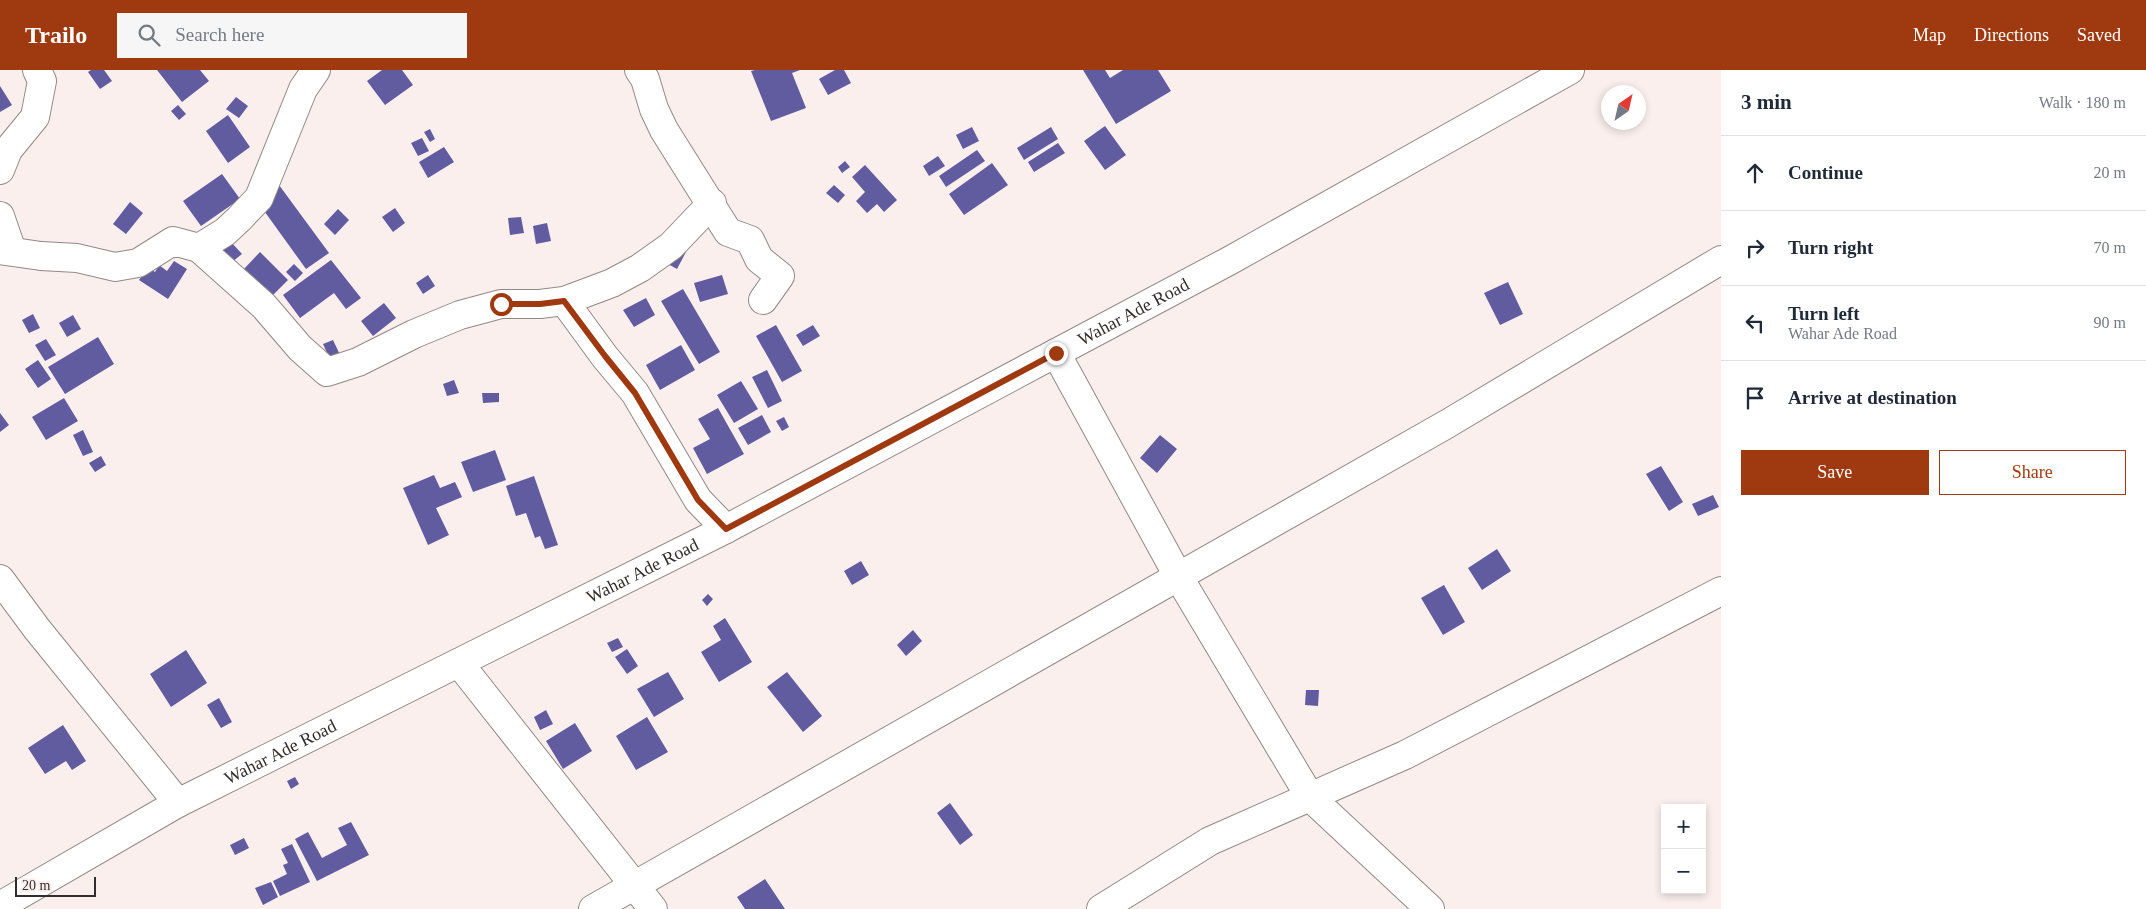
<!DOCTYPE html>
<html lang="en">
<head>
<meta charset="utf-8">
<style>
  :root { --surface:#fff; --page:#f6f6f7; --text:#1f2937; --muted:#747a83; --line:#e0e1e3; --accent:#9f390f }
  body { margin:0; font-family:"Times New Roman",serif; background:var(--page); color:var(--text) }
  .controls { position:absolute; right:15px; bottom:15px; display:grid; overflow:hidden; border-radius:0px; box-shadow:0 2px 8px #0003 }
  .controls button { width:45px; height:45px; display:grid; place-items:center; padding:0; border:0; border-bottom:1px solid var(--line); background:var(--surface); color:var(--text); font:25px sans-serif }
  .compass { position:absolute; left:1601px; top:15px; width:45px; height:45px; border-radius:50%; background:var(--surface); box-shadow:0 2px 8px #0003; rotate:34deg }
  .scale { position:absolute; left:15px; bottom:12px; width:81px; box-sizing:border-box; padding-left:5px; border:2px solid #322e2c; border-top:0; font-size:14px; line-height:18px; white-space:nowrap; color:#322e2c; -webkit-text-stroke:4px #faefec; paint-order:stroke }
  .stop { position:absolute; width:15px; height:15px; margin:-11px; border:4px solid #9f390f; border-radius:50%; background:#fff }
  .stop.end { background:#9f390f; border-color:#fff; box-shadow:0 1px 5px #0008 }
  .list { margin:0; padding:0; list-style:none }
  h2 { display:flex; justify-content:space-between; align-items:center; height:65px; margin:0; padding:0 20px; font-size:21px }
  h2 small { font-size:16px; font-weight:400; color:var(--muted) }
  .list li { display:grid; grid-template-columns:32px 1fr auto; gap:15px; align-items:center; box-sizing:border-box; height:75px; padding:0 20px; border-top:1px solid var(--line) }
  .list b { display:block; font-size:19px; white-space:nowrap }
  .list p { margin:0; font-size:16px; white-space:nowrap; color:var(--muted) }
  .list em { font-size:16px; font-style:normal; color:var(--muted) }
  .actions { display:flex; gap:10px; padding:15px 20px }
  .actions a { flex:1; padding:11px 0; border:1px solid var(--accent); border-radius:0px; text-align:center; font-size:18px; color:var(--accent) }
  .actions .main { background:var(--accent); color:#fff }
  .icon { flex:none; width:28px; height:28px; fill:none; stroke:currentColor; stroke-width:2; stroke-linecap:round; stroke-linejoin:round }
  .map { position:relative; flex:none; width:1721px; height:839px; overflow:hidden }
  header { display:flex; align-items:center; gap:30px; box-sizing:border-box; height:70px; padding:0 25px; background:var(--accent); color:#fff }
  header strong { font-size:24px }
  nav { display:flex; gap:28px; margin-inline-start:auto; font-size:18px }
  .search { width:350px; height:45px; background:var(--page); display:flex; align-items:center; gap:12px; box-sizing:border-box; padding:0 18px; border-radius:0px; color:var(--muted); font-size:19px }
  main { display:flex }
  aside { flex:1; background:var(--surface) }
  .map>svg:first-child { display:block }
  .building { fill:#615ba0 }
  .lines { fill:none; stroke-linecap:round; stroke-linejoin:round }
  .minor-casing { stroke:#928986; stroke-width:30 }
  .minor { stroke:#fff; stroke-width:28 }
  .route { stroke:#9f390f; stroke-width:6 }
  .labels { text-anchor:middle; stroke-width:5; stroke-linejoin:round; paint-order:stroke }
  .street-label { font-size:18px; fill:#322e2c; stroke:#faefec }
</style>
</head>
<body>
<header>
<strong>Trailo</strong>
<div class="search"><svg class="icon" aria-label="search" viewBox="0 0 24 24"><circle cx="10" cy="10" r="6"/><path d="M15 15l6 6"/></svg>Search here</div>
<nav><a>Map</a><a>Directions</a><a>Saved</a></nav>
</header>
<main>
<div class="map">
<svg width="1721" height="839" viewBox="0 0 1721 839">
  <rect width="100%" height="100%" fill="#faefec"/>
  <!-- building -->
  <path class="building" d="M 91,0 L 104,0 L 112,11 L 100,19 L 88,2 Z
    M 157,0 L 200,0 L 209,11 L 182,32 Z
    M 382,0 L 402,0 L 413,15 L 385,35 L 367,11 Z
    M 755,0 L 800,0 L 792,3 L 806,38 L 771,51 L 751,1 Z
    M 835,0 L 844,0 L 851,13 L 828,25 L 819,9 Z
    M 1083,0 L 1105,0 L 1110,8 L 1123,0 L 1158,0 L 1171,21 L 1116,54 Z
    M 0,16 L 12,35 L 0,42 Z
    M 236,27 L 248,36 L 239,48 L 226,39 Z
    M 178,35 L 186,44 L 179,50 L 171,41 Z
    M 228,45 L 250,77 L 228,93 L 206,61 Z
    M 1105,56 L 1126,85 L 1105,100 L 1084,71 Z
    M 972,57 L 979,71 L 963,79 L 956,65 Z
    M 1051,57 L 1058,69 L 1024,90 L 1017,78 Z
    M 430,59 L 435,69 L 430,72 L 424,62 Z
    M 422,68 L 429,81 L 418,86 L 411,73 Z
    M 1058,73 L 1065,83 L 1034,102 L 1028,92 Z
    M 444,77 L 454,92 L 428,108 L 419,92 Z
    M 977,80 L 985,91 L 946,117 L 939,106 Z
    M 938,86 L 945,96 L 929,106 L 923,96 Z
    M 845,91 L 850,97 L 842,103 L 838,97 Z
    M 992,93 L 1008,115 L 964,145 L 949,124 Z
    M 865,95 L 897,130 L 884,142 L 877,134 L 867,143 L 856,131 L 865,122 L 852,107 Z
    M 222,104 L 240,129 L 201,156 L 183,131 Z
    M 279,115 L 329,183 L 306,199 L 257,131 Z
    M 834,115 L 845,125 L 838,133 L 826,123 Z
    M 130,132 L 143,143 L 126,164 L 113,154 Z
    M 395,138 L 405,153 L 393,162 L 382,147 Z
    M 338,139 L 349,150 L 335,165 L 324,154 Z
    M 521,147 L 524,163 L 510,165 L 508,148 Z
    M 547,153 L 551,171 L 536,174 L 533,156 Z
    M 231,172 L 242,184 L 232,192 L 222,180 Z
    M 678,176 L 687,180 L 677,199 L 668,194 Z
    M 260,182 L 288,210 L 271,227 L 243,200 Z
    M 331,190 L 361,228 L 346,239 L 334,223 L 300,248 L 283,225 Z
    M 174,191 L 187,199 L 168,229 L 139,210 L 148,197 L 155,202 L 159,195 L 167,201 Z
    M 294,194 L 303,203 L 295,211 L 286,202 Z
    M 428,205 L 435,216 L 423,224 L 416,213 Z
    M 722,205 L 728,224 L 700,232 L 694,213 Z
    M 1508,212 L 1523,244 L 1500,255 L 1484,223 Z
    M 683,219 L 720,282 L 699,294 L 661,231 Z
    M 646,228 L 655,245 L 634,257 L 623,240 Z
    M 384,233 L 396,248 L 373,266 L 361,251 Z
    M 33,244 L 40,258 L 29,263 L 22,250 Z
    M 73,245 L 81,259 L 67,267 L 59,253 Z
    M 776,255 L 802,301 L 782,312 L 756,266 Z
    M 813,255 L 820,266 L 803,276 L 796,265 Z
    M 98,267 L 114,294 L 65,324 L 48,297 Z
    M 46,269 L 56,285 L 45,291 L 35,275 Z
    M 333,270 L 341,287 L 331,292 L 323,274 Z
    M 681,275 L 695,300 L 660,320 L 646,295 Z
    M 38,290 L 51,309 L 38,318 L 25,299 Z
    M 767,300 L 782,331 L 768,338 L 752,307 Z
    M 454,310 L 459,323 L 447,326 L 443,314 Z
    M 741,311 L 758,339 L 734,353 L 717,325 Z
    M 482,323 L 499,323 L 499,332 L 483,333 Z
    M 64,328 L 78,351 L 46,370 L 32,347 Z
    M 718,338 L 744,384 L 707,404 L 693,378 L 710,369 L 698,349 Z
    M 0,343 L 9,355 L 0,362 Z
    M 762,345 L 771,362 L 748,375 L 738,358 Z
    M 784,347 L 789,357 L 782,361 L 776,351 Z
    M 83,360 L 93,382 L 83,386 L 73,365 Z
    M 1160,365 L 1177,379 L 1157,403 L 1140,388 Z
    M 495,380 L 506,410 L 473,422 L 461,392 Z
    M 101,386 L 106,395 L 95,402 L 89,393 Z
    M 1661,396 L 1683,432 L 1669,441 L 1646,404 Z
    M 434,405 L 440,418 L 455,412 L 462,427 L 436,438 L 449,465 L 428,475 L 403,418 Z
    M 534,406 L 558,475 L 545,479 L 540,466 L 535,468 L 526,443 L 516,446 L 506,416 Z
    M 1713,425 L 1719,437 L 1698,446 L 1692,434 Z
    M 1497,479 L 1511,501 L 1482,520 L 1468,498 Z
    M 861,491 L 869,505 L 852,515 L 844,501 Z
    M 1444,515 L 1465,552 L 1443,565 L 1421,528 Z
    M 708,524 L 713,529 L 707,536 L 702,530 Z
    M 725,548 L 752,592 L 719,612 L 701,582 L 721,570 L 713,556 Z
    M 913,560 L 922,571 L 906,586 L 897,575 Z
    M 618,568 L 623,577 L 612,582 L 607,573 Z
    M 627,579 L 638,596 L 627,604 L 615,587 Z
    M 186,580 L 207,613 L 171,637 L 150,604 Z
    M 668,602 L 684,629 L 654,647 L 637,619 Z
    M 787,602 L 822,646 L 803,662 L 767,617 Z
    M 1306,620 L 1319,620 L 1318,636 L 1305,635 Z
    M 219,628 L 232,652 L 221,658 L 207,635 Z
    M 546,640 L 553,654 L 540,660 L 534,647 Z
    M 647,647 L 668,682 L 636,700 L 616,666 Z
    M 575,653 L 592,681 L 563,699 L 546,671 Z
    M 63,655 L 86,691 L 72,700 L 66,691 L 45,704 L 28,678 Z
    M 295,707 L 299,714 L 291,719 L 287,711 Z
    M 950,733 L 973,765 L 960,775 L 937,743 Z
    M 351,752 L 369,785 L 317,811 L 295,769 L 308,762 L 322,788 L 347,775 L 338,758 Z
    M 244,768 L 249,778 L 235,785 L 230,775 Z
    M 292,774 L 310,812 L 280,826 L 273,811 L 287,804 L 283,795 L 288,793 L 281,779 Z
    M 765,809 L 785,839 L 745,839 L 737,827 Z
    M 271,812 L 278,827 L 263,835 L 255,818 Z"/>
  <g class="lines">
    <defs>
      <g id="minor">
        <path d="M 639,0 L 645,9 L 654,39 L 664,60 L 728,162 L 750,170 L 759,189 L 780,206 L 763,230"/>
        <path d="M 0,100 L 8,80 L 35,47 L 42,11 L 37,0"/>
        <path d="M 0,146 L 12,181"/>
        <path d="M 199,178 L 264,236 L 300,278 L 327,302 L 358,292 L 414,264 L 460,245 L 501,234 L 540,234 L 564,231 L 612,213 L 640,198 L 671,176 L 712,133"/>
        <path d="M 0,180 L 41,186 L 77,188 L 115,197 L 138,193 L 173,171 L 199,178 L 225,162 L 239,149 L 259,128 L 303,19 L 316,0"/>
        <path d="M 564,231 L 605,287 L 635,323 L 698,430 L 726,459"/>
        <path d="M 1056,283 L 1178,506 L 1310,727 L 1430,839"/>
        <path d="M 0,509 L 37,559 L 178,733"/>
        <path d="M 459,593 L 653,839"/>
        <path id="s1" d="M 0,836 L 178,733 L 726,459 L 1056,283 L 1229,191 L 1570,0"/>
        <path d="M 593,839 L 1447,354 L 1721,190"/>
        <path d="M 1101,839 L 1210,771 L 1405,685 L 1721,521"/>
      </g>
    </defs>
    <!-- minor casing -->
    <use href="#minor" class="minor-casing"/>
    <!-- minor -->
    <use href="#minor" class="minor"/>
  </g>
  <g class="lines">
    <!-- route -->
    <path class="route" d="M 501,234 L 540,234 L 564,231 L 605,286 L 635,323 L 698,430 L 726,459 L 1056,283"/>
  </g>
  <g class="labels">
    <!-- street labels -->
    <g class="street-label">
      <text dy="6" stroke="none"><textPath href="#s1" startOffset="1280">Wahar Ade Road</textPath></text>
      <text dy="6" stroke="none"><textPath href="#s1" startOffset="725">Wahar Ade Road</textPath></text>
      <text dy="6" stroke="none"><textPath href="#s1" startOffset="320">Wahar Ade Road</textPath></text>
    </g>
  </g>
</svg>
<div class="controls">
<button>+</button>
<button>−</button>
</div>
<svg class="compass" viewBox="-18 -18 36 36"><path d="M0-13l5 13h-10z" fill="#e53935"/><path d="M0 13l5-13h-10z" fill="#747a83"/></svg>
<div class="scale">20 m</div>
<div class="stop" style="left:501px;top:234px"></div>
<div class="stop end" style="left:1056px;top:283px"></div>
</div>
<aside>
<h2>3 min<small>Walk · 180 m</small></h2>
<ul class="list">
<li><svg class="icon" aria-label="ahead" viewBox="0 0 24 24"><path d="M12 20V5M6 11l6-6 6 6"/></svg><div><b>Continue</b></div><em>20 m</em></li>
<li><svg class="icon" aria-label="right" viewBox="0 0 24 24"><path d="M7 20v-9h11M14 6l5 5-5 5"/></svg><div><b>Turn right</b></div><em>70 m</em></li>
<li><svg class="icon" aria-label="left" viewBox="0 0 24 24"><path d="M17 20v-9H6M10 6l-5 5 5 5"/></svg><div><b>Turn left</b><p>Wahar Ade Road</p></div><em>90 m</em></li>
<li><svg class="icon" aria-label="arrive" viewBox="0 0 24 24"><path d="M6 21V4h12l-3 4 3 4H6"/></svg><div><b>Arrive at destination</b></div></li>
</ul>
<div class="actions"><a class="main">Save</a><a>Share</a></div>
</aside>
</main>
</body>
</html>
